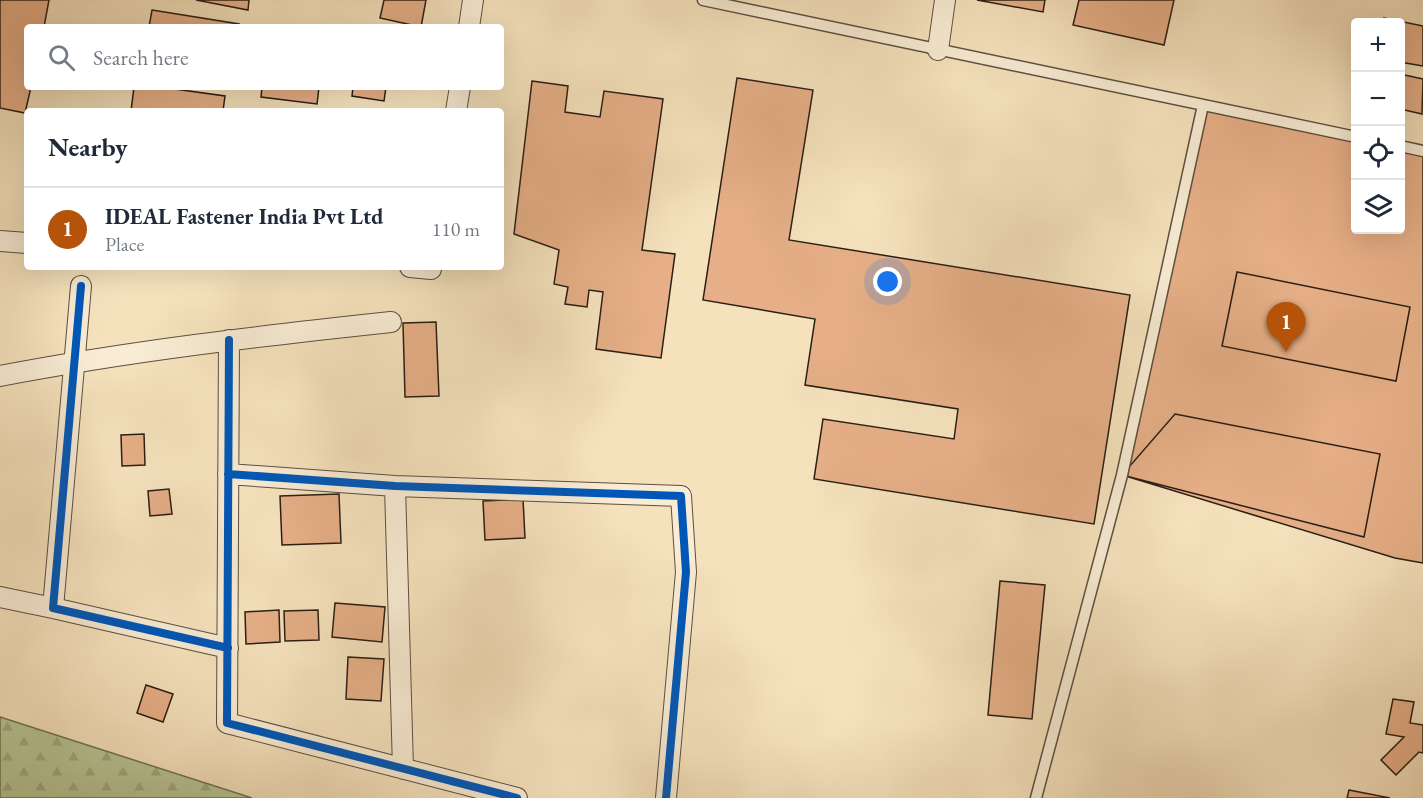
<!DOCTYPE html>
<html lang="en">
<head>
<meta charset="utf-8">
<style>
  :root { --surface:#fff; --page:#f2f2f3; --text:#1f2937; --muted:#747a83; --line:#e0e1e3; --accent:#b45309 }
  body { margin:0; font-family:"EB Garamond",serif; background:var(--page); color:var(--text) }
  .controls { position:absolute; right:18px; top:18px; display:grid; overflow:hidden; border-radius:6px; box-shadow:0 6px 24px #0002 }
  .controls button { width:54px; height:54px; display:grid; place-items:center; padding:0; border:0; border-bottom:2px solid var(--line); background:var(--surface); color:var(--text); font:30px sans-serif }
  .you { position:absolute; left:888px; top:282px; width:21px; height:21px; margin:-15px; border:4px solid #fff; border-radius:50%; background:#1a73e8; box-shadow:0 0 0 9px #1a73e833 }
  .badge { display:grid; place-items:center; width:39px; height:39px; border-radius:50%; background:var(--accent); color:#fff; font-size:20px; font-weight:700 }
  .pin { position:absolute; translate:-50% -50px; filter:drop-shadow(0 2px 3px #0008) }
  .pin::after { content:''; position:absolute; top:32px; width:21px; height:18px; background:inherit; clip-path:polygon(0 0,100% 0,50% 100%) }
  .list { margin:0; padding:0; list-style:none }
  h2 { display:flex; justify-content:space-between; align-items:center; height:78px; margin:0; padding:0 24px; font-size:26px }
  h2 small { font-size:20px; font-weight:400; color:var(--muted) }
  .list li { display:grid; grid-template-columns:39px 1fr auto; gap:18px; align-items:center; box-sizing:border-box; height:84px; padding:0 24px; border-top:2px solid var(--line) }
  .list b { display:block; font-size:22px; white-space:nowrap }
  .list p { margin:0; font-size:20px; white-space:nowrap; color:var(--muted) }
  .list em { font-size:20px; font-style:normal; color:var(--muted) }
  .icon { flex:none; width:33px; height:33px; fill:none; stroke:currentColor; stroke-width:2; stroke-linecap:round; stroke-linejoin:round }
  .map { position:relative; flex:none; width:1423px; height:798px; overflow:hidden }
  .search { position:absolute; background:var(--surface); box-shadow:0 6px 24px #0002; left:24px; top:24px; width:480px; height:66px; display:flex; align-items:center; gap:15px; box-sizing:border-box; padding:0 21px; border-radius:6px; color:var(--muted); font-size:22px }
  .panel { position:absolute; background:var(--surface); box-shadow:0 6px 24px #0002; left:24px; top:108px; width:480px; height:162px; border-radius:6px }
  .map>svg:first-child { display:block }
  .forest { fill:url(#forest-firs); stroke:#707154; stroke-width:1.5 }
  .building { fill:#e6af87; stroke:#2a1e15; stroke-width:1.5 }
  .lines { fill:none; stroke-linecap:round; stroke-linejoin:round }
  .lane-casing { stroke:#5d4f3f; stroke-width:13 }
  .street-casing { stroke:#5d4f3f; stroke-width:22 }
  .lane { stroke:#f8ecd4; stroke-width:10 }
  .street { stroke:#f8ecd4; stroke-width:20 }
  .cycleway-casing { stroke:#f8ecd4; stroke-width:11 }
  .cycleway { stroke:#0057b8; stroke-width:8 }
</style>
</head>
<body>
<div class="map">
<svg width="1423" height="798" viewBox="0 0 1423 798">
  <defs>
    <pattern id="forest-firs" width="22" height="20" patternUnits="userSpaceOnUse" patternTransform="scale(1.5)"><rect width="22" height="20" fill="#b7c494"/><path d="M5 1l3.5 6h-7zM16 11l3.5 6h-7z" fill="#9ea87f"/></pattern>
  </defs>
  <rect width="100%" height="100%" fill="#f5e2bd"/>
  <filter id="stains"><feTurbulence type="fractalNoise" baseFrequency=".00333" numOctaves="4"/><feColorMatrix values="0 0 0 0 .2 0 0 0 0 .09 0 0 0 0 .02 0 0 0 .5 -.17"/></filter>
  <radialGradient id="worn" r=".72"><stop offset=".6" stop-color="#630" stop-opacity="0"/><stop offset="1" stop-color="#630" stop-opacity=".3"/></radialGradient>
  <!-- forest -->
  <path class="forest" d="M 0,717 L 252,798 L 0,798 Z"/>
  <!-- building -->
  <path class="building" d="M 0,0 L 49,0 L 44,27 L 27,27 L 27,87 L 31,87 L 25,113 L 0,108 Z
    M 196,0 L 249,0 L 248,10 Z
    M 384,0 L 426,0 L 421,27 L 380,18 Z
    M 977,0 L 1045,0 L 1043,12 Z
    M 1079,0 L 1174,0 L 1164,45 L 1073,25 Z
    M 152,10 L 239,24 L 239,27 L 149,27 Z
    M 1384,18 L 1423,26 L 1423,66 L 1400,62 L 1400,22 L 1383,22 Z
    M 1400,74 L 1423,79 L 1422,114 L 1400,109 Z
    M 737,78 L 813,90 L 789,240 L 1130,295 L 1094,524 L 814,479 L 823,419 L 954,439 L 958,409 L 805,385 L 815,319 L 703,300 Z
    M 532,81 L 568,86 L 565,112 L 600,117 L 604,91 L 663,99 L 642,250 L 675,254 L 661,358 L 596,349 L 603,292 L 589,290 L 587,307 L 565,304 L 568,287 L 554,284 L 559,250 L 514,234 Z
    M 134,87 L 160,87 L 225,96 L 223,111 L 131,111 Z
    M 262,87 L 319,87 L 317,104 L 261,97 Z
    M 353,87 L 386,87 L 384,101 L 352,96 Z
    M 1203,105 L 1356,137 L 1356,230 L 1400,230 L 1400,146 L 1423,151 L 1423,563 L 1395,558 L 1122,475 Z
    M 1237,272 L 1410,307 L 1396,381 L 1222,346 Z
    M 436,322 L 439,396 L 405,397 L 403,323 Z
    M 1175,414 L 1380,454 L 1364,537 L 1122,475 Z
    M 144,434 L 145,465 L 122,466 L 121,435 Z
    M 169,489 L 172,514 L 150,516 L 148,491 Z
    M 339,494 L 341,543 L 282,545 L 280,496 Z
    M 523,499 L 525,538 L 485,540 L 483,501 Z
    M 1000,581 L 1045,585 L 1032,719 L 988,715 Z
    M 335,603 L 385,607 L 382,642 L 332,637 Z
    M 279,610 L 280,642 L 246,644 L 245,612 Z
    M 318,610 L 319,640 L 285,641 L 284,611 Z
    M 348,657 L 384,659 L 381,701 L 346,699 Z
    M 146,685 L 173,694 L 163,722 L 137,713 Z
    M 1393,699 L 1414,702 L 1410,723 L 1423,725 L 1423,753 L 1419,752 L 1396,775 L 1381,760 L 1404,737 L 1386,734 Z
    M 1349,790 L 1390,798 L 1347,798 Z"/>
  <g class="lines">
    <defs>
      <path id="lane" d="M 703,0 L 1356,137
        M 1400,146 L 1423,151
        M 1036,798 L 1122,475 L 1203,105"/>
      <path id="street" d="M 469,27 L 473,0
        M 938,50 L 945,0
        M 456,111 L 460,87
        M 0,241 L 27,243
        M 410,267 L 431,269 L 431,267
        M 81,286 L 53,608 L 228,648
        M 229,340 L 227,723 L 517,798
        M 0,376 C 130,351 260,336 391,322
        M 228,474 L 395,486 L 681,496 L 686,572 L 666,798
        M 395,486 L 403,769
        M 0,597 L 53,608"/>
    </defs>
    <!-- lane casing -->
    <use href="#lane" class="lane-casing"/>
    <!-- street casing -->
    <use href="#street" class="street-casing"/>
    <!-- lane -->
    <use href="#lane" class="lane"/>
    <!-- street -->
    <use href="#street" class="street"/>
    <defs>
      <path id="cycleway" d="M 81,286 L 53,608 L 228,648
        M 229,340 L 227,723 L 517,798
        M 228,474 L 395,486 L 681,496 L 686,572 L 666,798"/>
    </defs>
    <!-- cycleway casing -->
    <use href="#cycleway" class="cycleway-casing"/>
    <!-- cycleway -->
    <use href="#cycleway" class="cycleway"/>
  </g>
  <rect width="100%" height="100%" filter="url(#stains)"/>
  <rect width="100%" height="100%" fill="url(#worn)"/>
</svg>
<div class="controls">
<button>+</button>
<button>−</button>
<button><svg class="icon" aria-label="locate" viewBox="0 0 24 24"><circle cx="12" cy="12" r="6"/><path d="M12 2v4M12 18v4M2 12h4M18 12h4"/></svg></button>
<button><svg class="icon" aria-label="layers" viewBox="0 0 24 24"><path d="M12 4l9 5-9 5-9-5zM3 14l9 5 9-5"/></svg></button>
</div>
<div class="you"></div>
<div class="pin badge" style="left:1286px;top:352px">1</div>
<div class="search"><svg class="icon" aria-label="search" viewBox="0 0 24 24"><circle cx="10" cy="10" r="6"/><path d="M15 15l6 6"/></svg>Search here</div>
<section class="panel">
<h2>Nearby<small></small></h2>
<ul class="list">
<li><span class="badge">1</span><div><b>IDEAL Fastener India Pvt Ltd</b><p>Place</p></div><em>110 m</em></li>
</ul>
</section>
</div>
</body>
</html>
